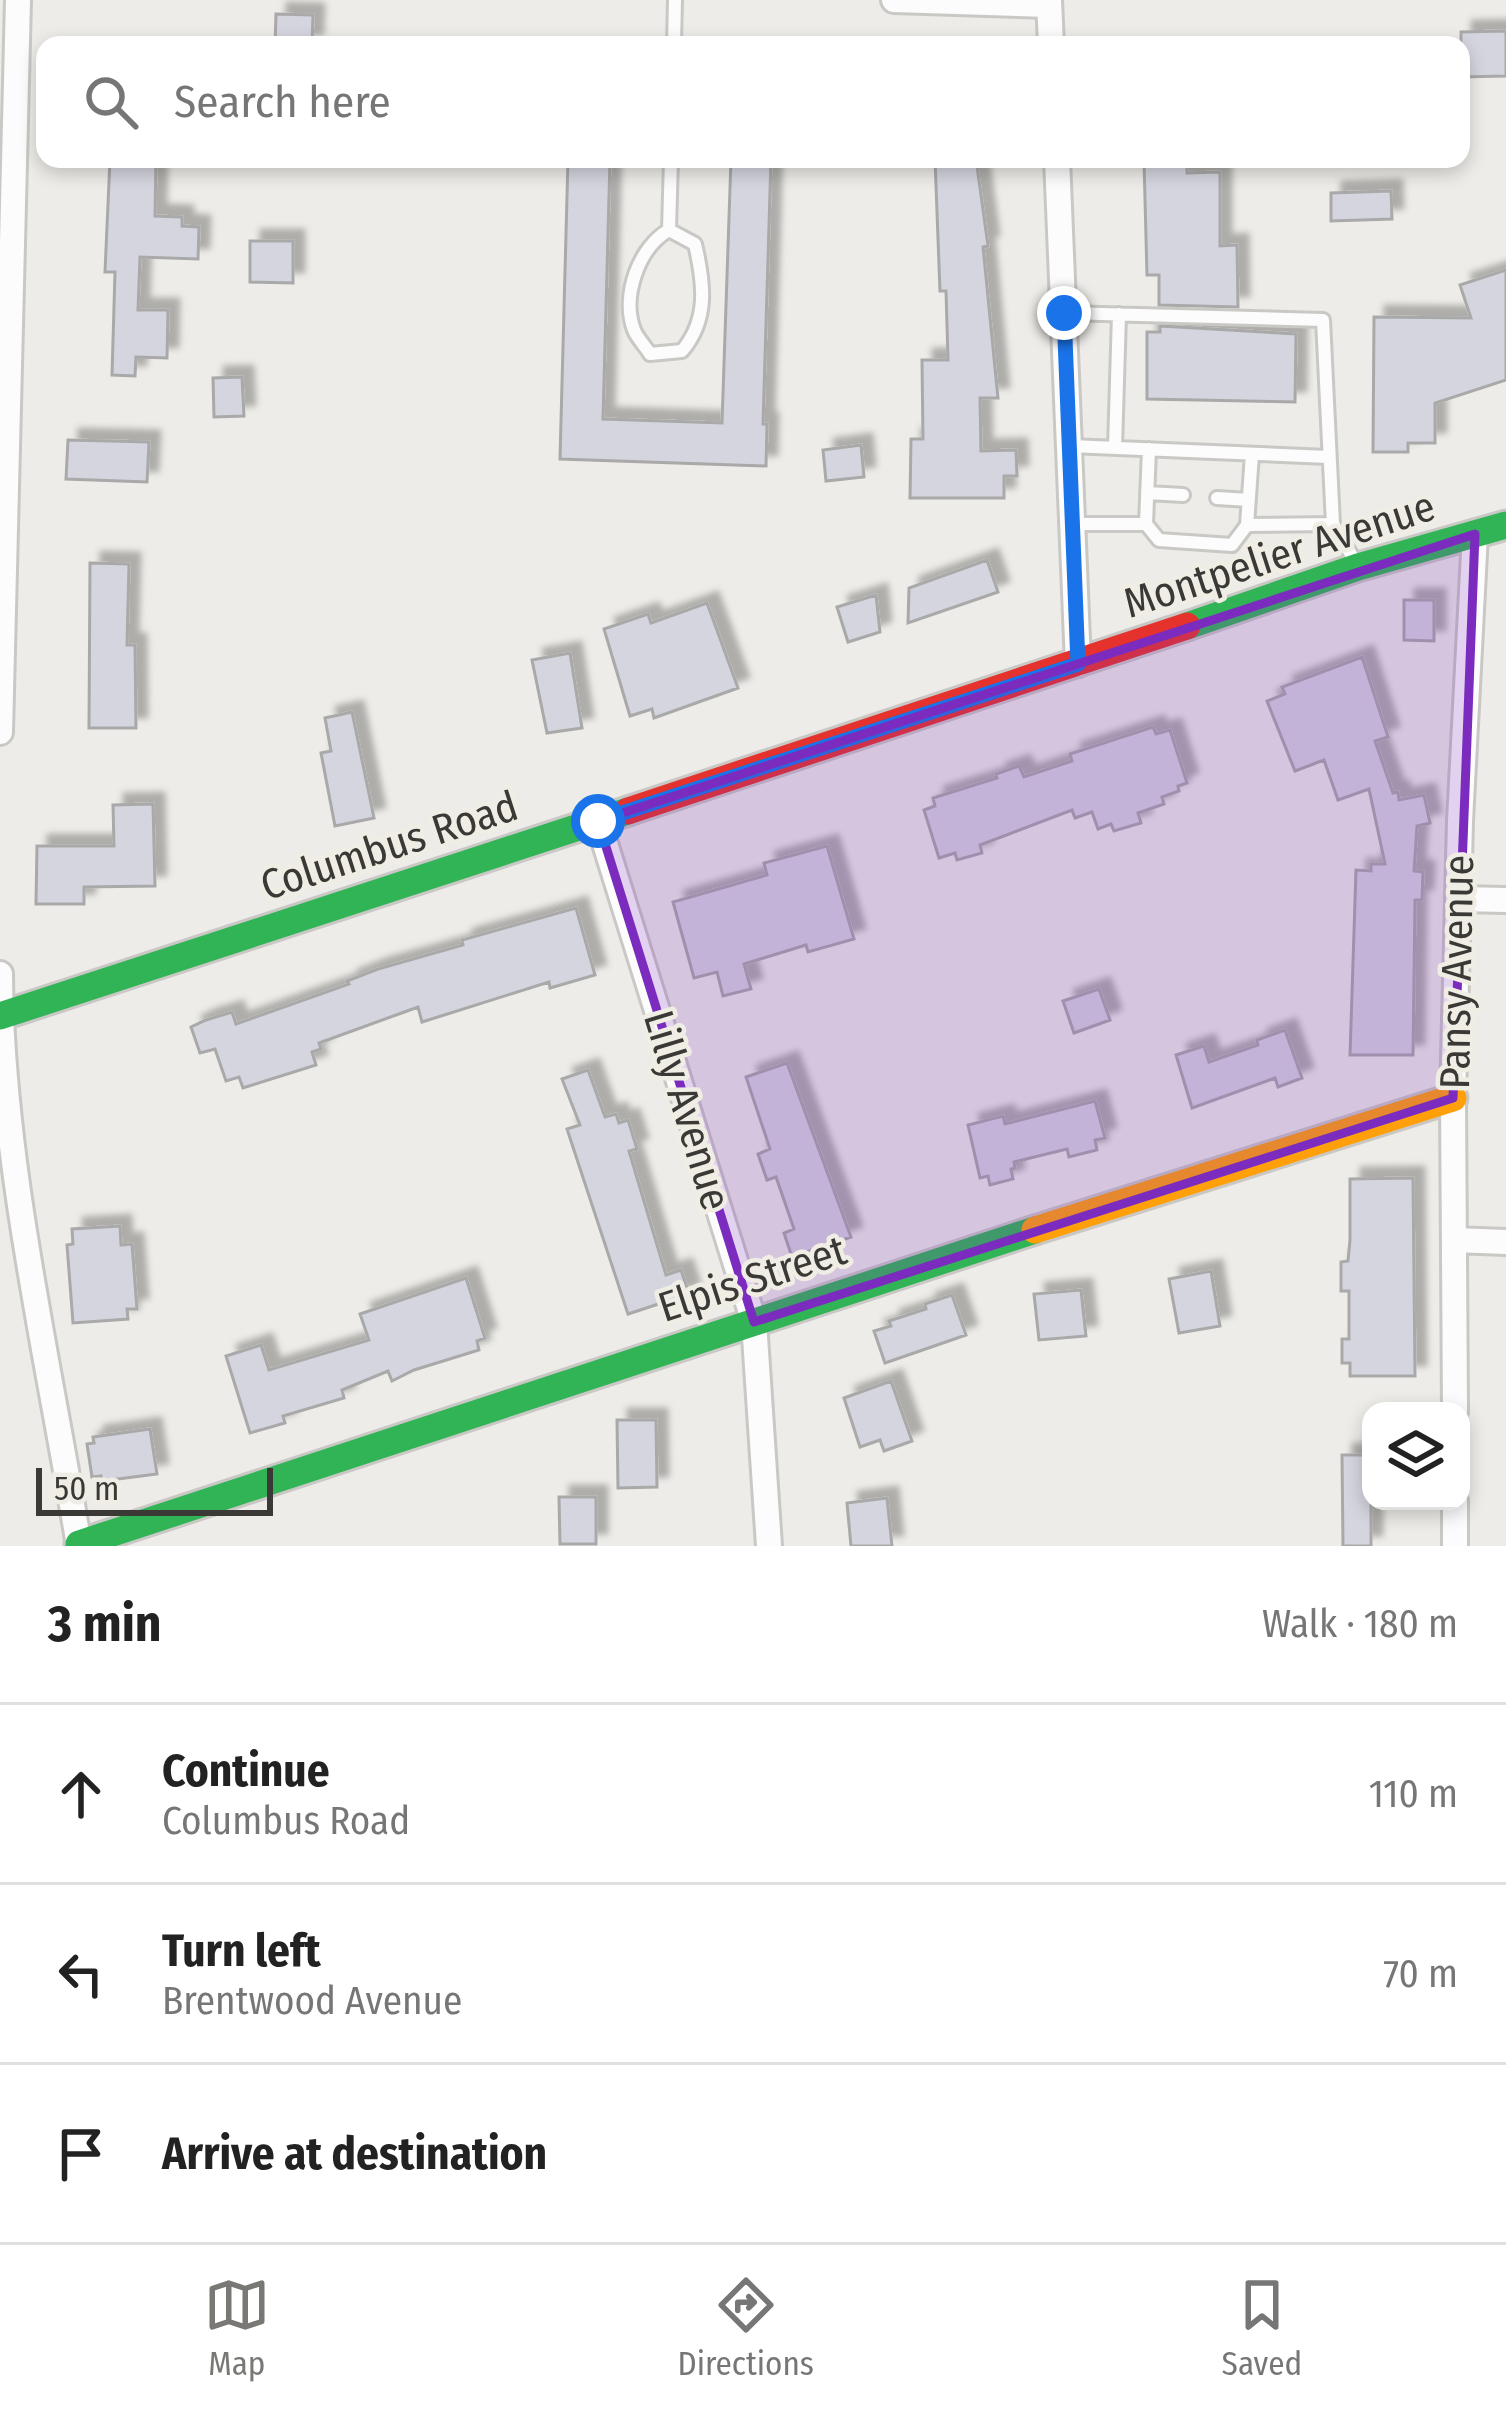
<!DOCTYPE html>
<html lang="en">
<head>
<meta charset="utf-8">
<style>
  :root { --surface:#fff; --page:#f6f6f6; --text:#222; --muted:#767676; --line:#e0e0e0; --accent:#797874 }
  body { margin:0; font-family:"Fira Sans Condensed",sans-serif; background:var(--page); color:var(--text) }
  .controls { position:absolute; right:36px; bottom:36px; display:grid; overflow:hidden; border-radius:24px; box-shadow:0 6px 18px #0003 }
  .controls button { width:108px; height:108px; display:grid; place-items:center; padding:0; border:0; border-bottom:3px solid var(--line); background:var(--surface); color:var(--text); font:60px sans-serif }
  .scale { position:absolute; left:36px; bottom:30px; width:237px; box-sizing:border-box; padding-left:12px; border:6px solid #3a3936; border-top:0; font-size:33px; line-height:42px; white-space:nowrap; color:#3a3936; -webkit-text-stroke:9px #f0ede5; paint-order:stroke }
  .stop { position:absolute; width:36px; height:36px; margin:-27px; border:9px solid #1a73e8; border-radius:50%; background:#fff }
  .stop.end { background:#1a73e8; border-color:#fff; box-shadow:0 3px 12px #0008 }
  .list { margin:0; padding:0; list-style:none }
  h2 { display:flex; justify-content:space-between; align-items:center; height:156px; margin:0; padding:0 48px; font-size:51px }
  h2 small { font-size:39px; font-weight:400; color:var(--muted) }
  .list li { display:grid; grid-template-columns:78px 1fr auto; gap:36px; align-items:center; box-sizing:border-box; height:180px; padding:0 48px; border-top:3px solid var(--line) }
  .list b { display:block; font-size:45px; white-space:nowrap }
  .list p { margin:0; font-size:39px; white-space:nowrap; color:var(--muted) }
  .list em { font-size:39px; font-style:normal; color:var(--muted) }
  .icon { flex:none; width:66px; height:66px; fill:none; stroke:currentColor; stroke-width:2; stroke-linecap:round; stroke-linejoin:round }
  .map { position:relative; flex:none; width:1506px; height:1546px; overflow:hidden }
  .search { position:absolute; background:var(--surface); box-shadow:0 6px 18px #0003; left:36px; right:36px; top:36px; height:132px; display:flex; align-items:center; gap:30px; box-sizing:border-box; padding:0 42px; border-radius:24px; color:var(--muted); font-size:45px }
  .sheet { height:696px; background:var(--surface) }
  nav { display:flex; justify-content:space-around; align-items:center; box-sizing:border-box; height:168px; border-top:3px solid var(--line); background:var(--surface); font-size:33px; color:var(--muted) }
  nav a { display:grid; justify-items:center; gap:6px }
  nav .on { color:var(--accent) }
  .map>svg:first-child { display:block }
  .building { fill:#d5d5df; stroke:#a9a9a9; stroke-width:3; filter:url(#shadow) }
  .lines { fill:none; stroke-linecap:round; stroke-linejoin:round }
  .lane-casing { stroke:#c9c8c5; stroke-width:18 }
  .street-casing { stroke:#c9c8c5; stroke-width:30 }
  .fast-casing { stroke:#c9c8c5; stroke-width:33 }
  .slow-casing { stroke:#c9c8c5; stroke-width:33 }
  .jam-casing { stroke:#c9c8c5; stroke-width:33 }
  .lane { stroke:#fcfcfc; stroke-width:12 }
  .street { stroke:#fcfcfc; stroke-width:24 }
  .fast { stroke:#30b455; stroke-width:27 }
  .slow { stroke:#ff9f0a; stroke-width:27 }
  .jam { stroke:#e5322d; stroke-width:27 }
  .route { stroke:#1a73e8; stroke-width:15 }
  .marked { fill:#7b2cbf; fill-opacity:0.2; stroke:#7b2cbf; stroke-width:9; stroke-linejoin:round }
  .labels { text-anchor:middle; stroke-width:9; stroke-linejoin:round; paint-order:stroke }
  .street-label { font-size:42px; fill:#3a3936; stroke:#f0ede5 }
</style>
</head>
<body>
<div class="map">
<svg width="1506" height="1546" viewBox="0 0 1506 1546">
  <defs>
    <filter id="shadow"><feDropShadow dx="11" dy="-11" stdDeviation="3" flood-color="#0004"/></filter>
  </defs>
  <rect width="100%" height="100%" fill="#edece8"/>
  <!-- building -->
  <path class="building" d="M 276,14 L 313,15 L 312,45 L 275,45 Z
    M 1506,31 L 1506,76 L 1461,77 L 1461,32 Z
    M 110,159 L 156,159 L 155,216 L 182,217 L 182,226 L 199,227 L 198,259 L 140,257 L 138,310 L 168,310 L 167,358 L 136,357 L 135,376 L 112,375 L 115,272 L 105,272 Z
    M 568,159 L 610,159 L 603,419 L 722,423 L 731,159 L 771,159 L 763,424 L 767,424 L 766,466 L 560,459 Z
    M 935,159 L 976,159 L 988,246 L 983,247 L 998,398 L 980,398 L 981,451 L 1016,450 L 1017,476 L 1004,476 L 1004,498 L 910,498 L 911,439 L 923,439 L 922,360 L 948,360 L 946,291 L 940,291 Z
    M 1187,160 L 1187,173 L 1220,172 L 1220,246 L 1237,245 L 1238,307 L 1159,305 L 1159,275 L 1147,275 L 1144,161 Z
    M 1391,191 L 1392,219 L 1331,221 L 1331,193 Z
    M 250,241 L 293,241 L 293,283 L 250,282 Z
    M 1506,270 L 1506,380 L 1435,403 L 1435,443 L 1408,443 L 1408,452 L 1373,452 L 1374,317 L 1471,318 L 1460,285 Z
    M 1160,326 L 1296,334 L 1295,402 L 1147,399 L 1147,332 L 1160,332 Z
    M 242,377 L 244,416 L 214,417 L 213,378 Z
    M 68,440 L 149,442 L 147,482 L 66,479 Z
    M 861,445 L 864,477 L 826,481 L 823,450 Z
    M 987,560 L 998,592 L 908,623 L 909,588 Z
    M 90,563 L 129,564 L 127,645 L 135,645 L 136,728 L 89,728 Z
    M 876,595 L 880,632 L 848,642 L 837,607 Z
    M 1404,600 L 1434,600 L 1434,641 L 1404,640 Z
    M 707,603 L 738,688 L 654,718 L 652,709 L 630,716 L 604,629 L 648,614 L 651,623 Z
    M 570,653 L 582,728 L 547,733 L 532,660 Z
    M 1362,657 L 1388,737 L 1375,741 L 1393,793 L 1398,792 L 1399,800 L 1424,795 L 1430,823 L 1417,826 L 1414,871 L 1423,872 L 1422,900 L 1415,900 L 1413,1055 L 1350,1055 L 1356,870 L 1371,871 L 1371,864 L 1385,864 L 1369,789 L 1338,800 L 1324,760 L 1295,771 L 1267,701 L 1285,694 L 1282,687 Z
    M 352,712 L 374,818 L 335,826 L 321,753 L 331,751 L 325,718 Z
    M 1153,727 L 1156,734 L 1170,730 L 1187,783 L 1178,786 L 1179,791 L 1162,797 L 1164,804 L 1138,813 L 1141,823 L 1114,831 L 1111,824 L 1098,829 L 1092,812 L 1075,818 L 1072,810 L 980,845 L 982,853 L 957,860 L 955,853 L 939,858 L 924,810 L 935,806 L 933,798 L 997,778 L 996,774 L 1019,766 L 1024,777 L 1072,761 L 1070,754 Z
    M 153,804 L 155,886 L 84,887 L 84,904 L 36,904 L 37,846 L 114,846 L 113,805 Z
    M 827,846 L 854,939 L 808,952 L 806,945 L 744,964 L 751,989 L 723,996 L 717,972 L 694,978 L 673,902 L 767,875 L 764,863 Z
    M 576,908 L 595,975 L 550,988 L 549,982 L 422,1022 L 418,1007 L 319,1043 L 321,1049 L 312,1052 L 316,1065 L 243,1088 L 239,1077 L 226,1081 L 215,1049 L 200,1053 L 191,1027 L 206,1020 L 232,1012 L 236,1024 L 349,984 L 347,981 L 378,969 L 463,945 L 462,940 Z
    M 1099,989 L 1110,1020 L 1074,1033 L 1063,1001 Z
    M 1285,1030 L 1302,1078 L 1278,1087 L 1275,1078 L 1192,1108 L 1176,1055 L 1204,1046 L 1209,1062 L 1258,1045 L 1257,1040 Z
    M 787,1063 L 851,1237 L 792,1257 L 784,1233 L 794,1229 L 776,1177 L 767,1180 L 758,1154 L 770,1149 L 746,1077 Z
    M 588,1070 L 605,1117 L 616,1114 L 619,1123 L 628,1120 L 637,1149 L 629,1151 L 666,1275 L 681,1270 L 689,1294 L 628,1314 L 567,1129 L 580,1125 L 562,1079 Z
    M 1095,1101 L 1105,1138 L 1095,1140 L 1097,1150 L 1069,1157 L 1067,1149 L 1014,1162 L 1015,1168 L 1011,1169 L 1013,1179 L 990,1185 L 988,1176 L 980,1178 L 968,1125 L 1003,1116 L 1005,1124 Z
    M 1413,1178 L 1415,1376 L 1350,1376 L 1350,1363 L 1342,1363 L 1342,1339 L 1349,1339 L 1349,1291 L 1341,1291 L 1341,1262 L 1348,1261 L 1350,1240 L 1350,1179 Z
    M 120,1226 L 121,1245 L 132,1244 L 137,1309 L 127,1309 L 128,1319 L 73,1323 L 67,1245 L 73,1244 L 72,1229 Z
    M 1211,1271 L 1220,1326 L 1179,1333 L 1169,1279 Z
    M 466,1278 L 485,1338 L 477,1341 L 479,1350 L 414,1370 L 392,1381 L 388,1371 L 342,1390 L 344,1398 L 283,1416 L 285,1423 L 250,1433 L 226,1356 L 261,1345 L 269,1370 L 369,1340 L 360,1314 Z
    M 1081,1290 L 1086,1336 L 1039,1340 L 1034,1294 Z
    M 952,1295 L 966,1335 L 885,1363 L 874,1331 L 891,1326 L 889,1321 L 926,1309 L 925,1304 Z
    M 891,1381 L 912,1441 L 884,1451 L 880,1440 L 860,1447 L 844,1398 Z
    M 617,1420 L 656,1420 L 657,1487 L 618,1488 Z
    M 150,1429 L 157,1474 L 102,1481 L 101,1476 L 92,1477 L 87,1444 L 94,1443 L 93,1437 Z
    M 1342,1455 L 1371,1455 L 1371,1546 L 1343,1546 Z
    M 559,1497 L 596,1497 L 596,1544 L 560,1544 Z
    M 887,1498 L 892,1546 L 851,1546 L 847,1503 Z"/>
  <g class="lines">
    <defs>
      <path id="lane" d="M 674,45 L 675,0
        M 669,230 L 695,244 C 704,283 709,319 682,351 L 650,354 C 646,347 637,338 634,330 C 621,296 639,247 669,230 Z
        M 669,230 L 671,159
        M 1064,313 L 1323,320 L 1333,524 L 1356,563
        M 1070,446 L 1328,457
        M 1115,448 L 1119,314
        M 1147,493 L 1183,495
        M 1217,498 L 1249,500
        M 1073,524 L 1146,524 L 1159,540 L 1232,545 L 1247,525 L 1252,454
        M 1146,524 L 1149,449
        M 1247,525 L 1333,524"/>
      <path id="street" d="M 894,0 L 1049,5
        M 1049,0 L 1051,45
        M 1057,159 L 1078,664
        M 0,732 L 18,0
        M 598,821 L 754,1322 L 769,1546
        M 1459,899 L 1506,900
        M 0,974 C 1,1160 49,1362 79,1546
        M 1454,1240 L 1506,1242
        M 1455,1411 L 1453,1098 L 1460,821 L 1475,534
        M 1455,1501 L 1455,1546"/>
      <path id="fast" d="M 1187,626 L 1358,567 L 1506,525
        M 0,1016 L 628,811
        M 79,1544 L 1035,1230"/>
      <path id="slow" d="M 1035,1230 L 1453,1098"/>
      <path id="jam" d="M 628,811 L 1187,626"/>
    </defs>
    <!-- lane casing -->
    <use href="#lane" class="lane-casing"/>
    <!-- street casing -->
    <use href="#street" class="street-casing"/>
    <!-- fast casing -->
    <use href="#fast" class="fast-casing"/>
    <!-- slow casing -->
    <use href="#slow" class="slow-casing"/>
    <!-- jam casing -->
    <use href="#jam" class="jam-casing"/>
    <!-- lane -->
    <use href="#lane" class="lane"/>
    <!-- street -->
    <use href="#street" class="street"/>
    <!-- fast -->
    <use href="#fast" class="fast"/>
    <!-- slow -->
    <use href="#slow" class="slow"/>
    <!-- jam -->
    <use href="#jam" class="jam"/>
  </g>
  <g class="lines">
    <!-- route -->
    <path class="route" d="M 598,821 L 1078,664 L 1064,313"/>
  </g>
  <!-- marked area -->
  <path class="marked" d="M 1475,534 L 1453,1098 L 754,1322 L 598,821 Z"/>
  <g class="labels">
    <!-- street labels -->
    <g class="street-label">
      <text transform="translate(1279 554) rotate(-18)" y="15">Montpelier Avenue</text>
      <text transform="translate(389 845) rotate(-18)" y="15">Columbus Road</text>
      <text transform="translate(1456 972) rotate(-89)" y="15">Pansy Avenue</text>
      <text transform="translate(688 1110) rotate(73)" y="15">Lilly Avenue</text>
      <text transform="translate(752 1278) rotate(-18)" y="15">Elpis Street</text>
    </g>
  </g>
</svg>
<div class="controls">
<button><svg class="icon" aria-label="layers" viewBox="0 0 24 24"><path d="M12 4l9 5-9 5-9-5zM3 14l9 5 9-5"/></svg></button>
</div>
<div class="scale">50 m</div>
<div class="stop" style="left:598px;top:821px"></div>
<div class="stop end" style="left:1064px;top:313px"></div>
<div class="search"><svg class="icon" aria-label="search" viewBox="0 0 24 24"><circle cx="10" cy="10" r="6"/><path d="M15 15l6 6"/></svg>Search here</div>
</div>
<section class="sheet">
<h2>3 min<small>Walk · 180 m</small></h2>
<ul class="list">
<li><svg class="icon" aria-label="ahead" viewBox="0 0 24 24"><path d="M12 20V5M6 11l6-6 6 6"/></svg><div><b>Continue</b><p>Columbus Road</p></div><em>110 m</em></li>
<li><svg class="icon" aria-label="left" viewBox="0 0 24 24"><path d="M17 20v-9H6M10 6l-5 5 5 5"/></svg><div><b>Turn left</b><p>Brentwood Avenue</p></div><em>70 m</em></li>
<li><svg class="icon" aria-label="arrive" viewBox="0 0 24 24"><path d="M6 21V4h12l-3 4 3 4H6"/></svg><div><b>Arrive at destination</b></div></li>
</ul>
</section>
<nav>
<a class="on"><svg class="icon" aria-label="map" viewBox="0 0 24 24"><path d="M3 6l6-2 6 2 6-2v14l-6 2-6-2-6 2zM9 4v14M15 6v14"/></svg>Map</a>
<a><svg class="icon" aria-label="directions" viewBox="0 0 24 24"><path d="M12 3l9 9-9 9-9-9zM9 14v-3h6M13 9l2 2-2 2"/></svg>Directions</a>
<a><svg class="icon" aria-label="saved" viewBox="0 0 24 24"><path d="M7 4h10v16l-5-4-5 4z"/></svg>Saved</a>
</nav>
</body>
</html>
